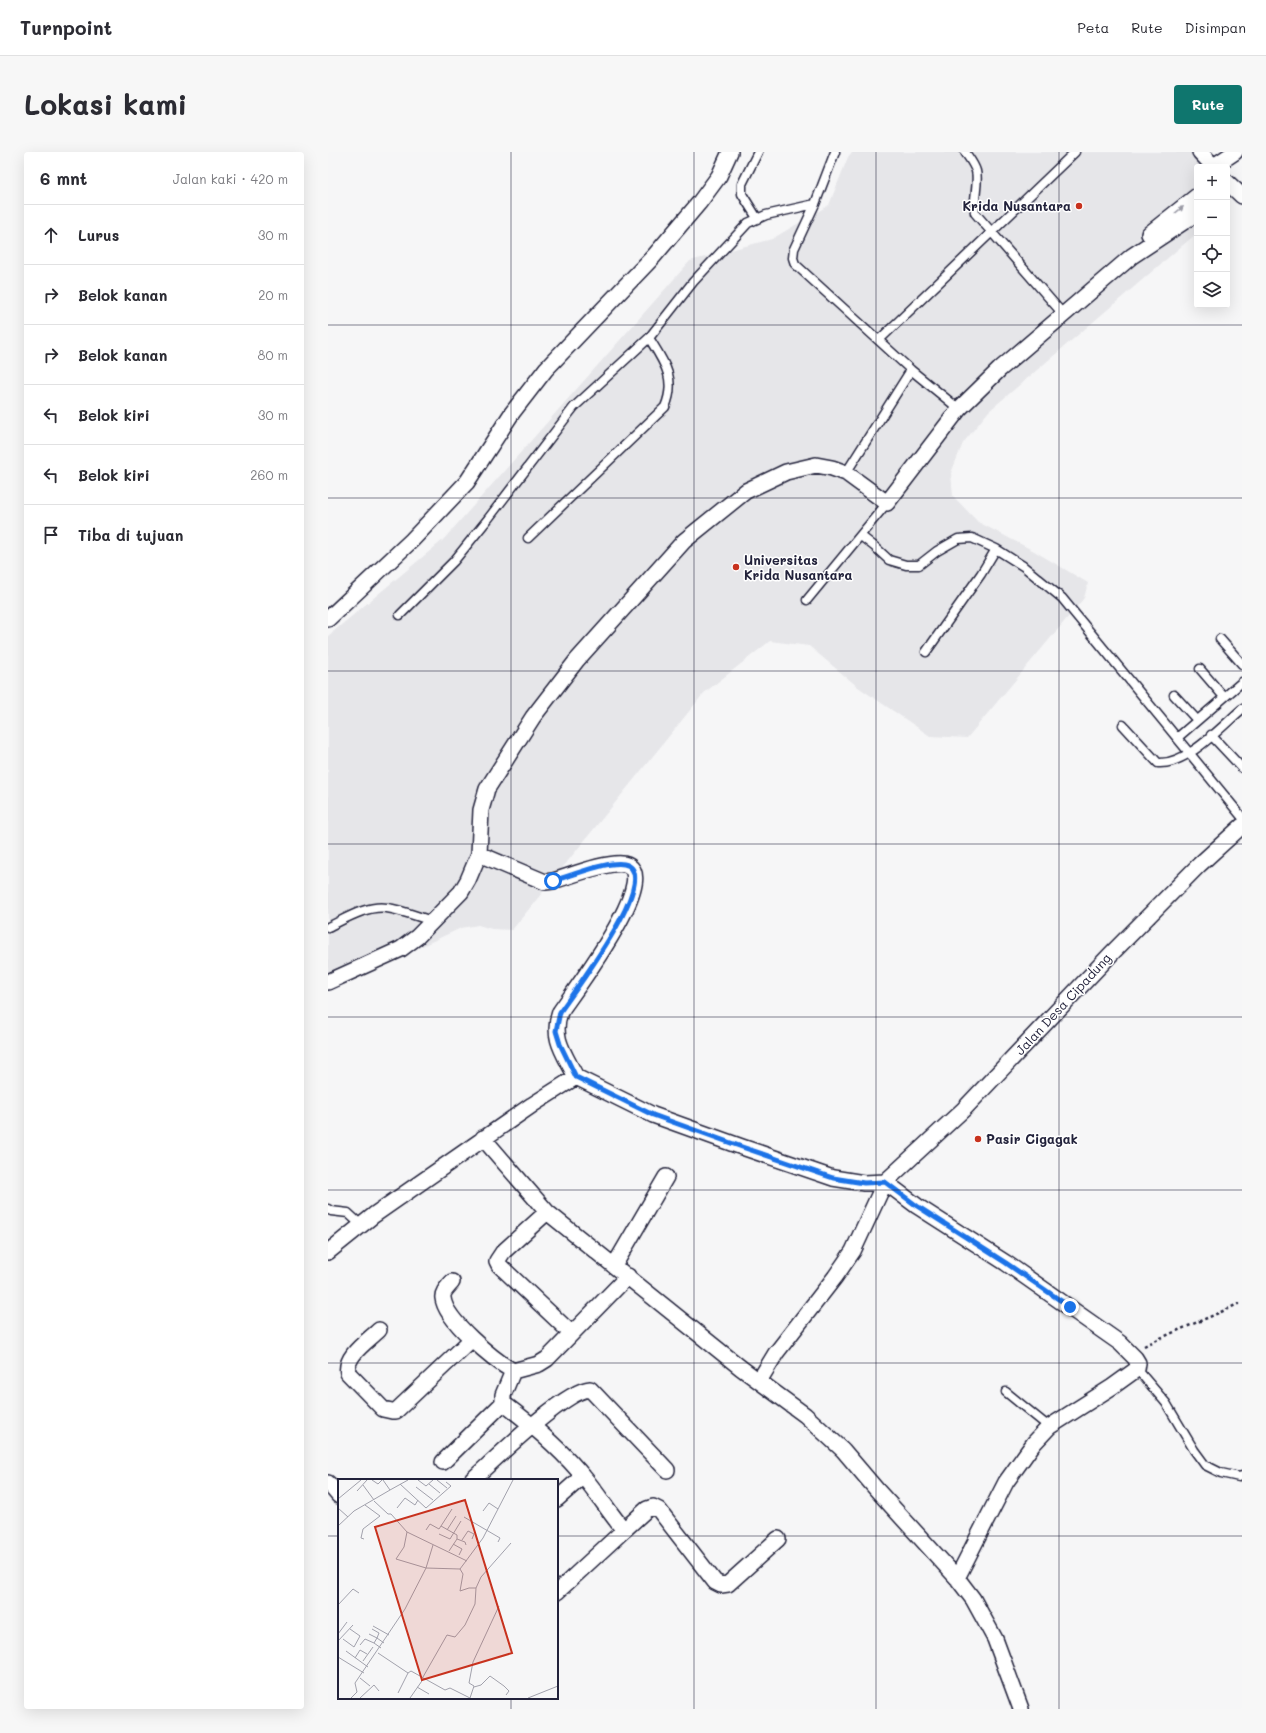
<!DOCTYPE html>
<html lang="id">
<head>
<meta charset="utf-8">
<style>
  :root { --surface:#fff; --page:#f7f7f7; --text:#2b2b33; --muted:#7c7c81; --line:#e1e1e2; --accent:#0f766e }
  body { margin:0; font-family:Mali,sans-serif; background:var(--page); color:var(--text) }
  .controls { position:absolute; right:12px; top:12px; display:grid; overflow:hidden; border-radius:4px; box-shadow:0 4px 16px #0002 }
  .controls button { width:36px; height:36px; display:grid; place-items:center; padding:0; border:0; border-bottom:1px solid var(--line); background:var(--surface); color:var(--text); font:20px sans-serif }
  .stop { position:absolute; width:12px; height:12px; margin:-9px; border:3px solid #1a73e8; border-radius:50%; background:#fff }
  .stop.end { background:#1a73e8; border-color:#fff; box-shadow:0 1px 4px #0008 }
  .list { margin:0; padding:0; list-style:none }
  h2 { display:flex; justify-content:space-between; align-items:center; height:52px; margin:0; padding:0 16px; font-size:17px }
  h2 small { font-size:13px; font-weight:400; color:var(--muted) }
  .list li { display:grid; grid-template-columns:26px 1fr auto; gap:12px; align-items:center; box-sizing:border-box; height:60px; padding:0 16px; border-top:1px solid var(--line) }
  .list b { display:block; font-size:15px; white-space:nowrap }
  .list em { font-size:13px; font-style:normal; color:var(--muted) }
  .icon { flex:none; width:22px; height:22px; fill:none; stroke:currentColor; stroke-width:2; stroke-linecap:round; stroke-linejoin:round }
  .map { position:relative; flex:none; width:914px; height:1557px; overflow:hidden; border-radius:4px }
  header { display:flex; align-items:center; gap:24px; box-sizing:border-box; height:56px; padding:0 20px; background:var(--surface); border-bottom:1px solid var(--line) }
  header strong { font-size:19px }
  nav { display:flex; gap:22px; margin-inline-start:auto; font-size:14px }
  .intro { display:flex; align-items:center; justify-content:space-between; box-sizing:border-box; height:96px; padding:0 24px }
  h1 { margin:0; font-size:28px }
  .button { padding:10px 18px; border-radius:4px; background:var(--accent); color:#fff; font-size:14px; font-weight:700 }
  main { display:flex; gap:24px; padding:0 24px }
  aside { flex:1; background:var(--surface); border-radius:4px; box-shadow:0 4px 16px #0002 }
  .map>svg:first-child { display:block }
  .built { fill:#e6e6e9 }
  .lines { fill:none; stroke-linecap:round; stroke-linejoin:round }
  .lane-casing { stroke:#22223b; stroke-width:11 }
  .street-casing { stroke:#22223b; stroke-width:18 }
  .path { stroke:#22223b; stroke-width:2.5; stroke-dasharray:3 3; stroke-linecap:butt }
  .lane { stroke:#fff; stroke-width:8 }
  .street { stroke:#fff; stroke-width:15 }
  .oneway { fill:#9c9ca7 }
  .route { stroke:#1a73e8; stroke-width:5 }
  .grid { fill:none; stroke:#22223b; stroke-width:1; stroke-opacity:0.55 }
  .poi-dot { fill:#c8321e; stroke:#fff; stroke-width:1.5 }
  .labels { text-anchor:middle; stroke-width:3; stroke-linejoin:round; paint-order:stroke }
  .poi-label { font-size:13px; font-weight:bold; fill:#22223b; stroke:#fff; text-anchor:start }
  .street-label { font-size:13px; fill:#22223b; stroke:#fff }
  .inset-road { fill:none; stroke:#a1a1ac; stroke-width:1 }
  .view { fill:#c8321e; fill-opacity:0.15; stroke:#c8321e; stroke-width:2 }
  .inset-edge { fill:none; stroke:#22223b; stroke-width:2 }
</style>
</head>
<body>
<header>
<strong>Turnpoint</strong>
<nav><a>Peta</a><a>Rute</a><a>Disimpan</a></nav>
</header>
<div class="intro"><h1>Lokasi kami</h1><a class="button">Rute</a></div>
<main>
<aside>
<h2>6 mnt<small>Jalan kaki · 420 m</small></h2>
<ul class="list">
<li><svg class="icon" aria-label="ahead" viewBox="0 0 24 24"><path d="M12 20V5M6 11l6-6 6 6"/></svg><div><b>Lurus</b></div><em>30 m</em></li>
<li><svg class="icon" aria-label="right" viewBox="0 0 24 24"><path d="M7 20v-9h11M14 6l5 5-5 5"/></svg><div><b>Belok kanan</b></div><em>20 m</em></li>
<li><svg class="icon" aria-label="right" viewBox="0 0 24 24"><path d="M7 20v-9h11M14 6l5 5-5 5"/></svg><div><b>Belok kanan</b></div><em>80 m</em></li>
<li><svg class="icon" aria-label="left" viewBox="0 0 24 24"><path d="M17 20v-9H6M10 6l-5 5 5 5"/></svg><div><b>Belok kiri</b></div><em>30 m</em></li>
<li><svg class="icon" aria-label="left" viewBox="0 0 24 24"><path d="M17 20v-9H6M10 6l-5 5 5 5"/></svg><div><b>Belok kiri</b></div><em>260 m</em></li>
<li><svg class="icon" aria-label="arrive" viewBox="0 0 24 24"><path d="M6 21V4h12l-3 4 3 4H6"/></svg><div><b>Tiba di tujuan</b></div></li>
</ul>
</aside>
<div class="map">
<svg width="914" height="1557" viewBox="0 0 914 1557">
  <rect width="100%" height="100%" fill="#f6f6f7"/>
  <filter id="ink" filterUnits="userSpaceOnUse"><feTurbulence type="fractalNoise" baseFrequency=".025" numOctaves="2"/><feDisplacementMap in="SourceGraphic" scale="8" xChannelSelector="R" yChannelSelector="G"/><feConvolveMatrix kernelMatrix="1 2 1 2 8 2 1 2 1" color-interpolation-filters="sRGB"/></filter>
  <g filter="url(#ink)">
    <!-- built -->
    <path class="built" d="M 524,0 L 865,0 L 878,15 L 869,15 L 869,81 L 661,259 L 635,291 L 623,321 L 625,344 L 650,370 L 706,399 L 760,431 L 756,446 L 639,586 L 602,584 L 530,535 L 481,494 L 442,489 L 376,541 L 184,778 L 164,777 L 150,773 L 133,776 L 0,838 L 0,484 L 115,388 L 362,109 L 444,87 L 501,53 L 520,5 Z"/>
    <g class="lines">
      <defs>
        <path id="lane" d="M 507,0 L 487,52 L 466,97 L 465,106 L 467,112 L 583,218 L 631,257
          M 637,0 C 641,6 646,12 648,19 C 651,30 645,48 647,61 L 735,162
          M 429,66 L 414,42 L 414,32 L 430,0
          M 551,188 L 747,0
          M 518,321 L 583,218
          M 533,384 L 547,395 L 561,408 L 578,413 L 591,413 L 609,399 L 630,387 L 644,386 L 668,397 L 653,422 L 598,500
          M 200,386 L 337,255 C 349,227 336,210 321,186
          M 668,397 L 695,414 L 734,446 L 914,665
          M 479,448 L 559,351
          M 72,463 L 126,409 L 160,367 L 246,255 L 321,186 L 365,130 L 420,71 L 438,63 L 487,52
          M 892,487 L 914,512
          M 872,517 L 896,545
          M 846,543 L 869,568
          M 795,573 L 830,611 C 859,613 893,575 914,557
          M 883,583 L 914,616
          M 849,586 L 914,530
          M 0,775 C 17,767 39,753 59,756 C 74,758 90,765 104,769
          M 0,1057 L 3,1059 L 20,1061 L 33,1073
          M 809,1217 L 838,1251 L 866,1298 L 877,1313 L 893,1321 L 911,1325 L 914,1324
          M 678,1240 L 721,1275"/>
        <path id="street" d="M 872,0 L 886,15
          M 886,14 L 907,0
          M 899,30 L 914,44
          M 821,82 L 869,44
          M 0,467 L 84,388 L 139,330 L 184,261 L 218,217 L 326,104 L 371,51 L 391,24 L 402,0
          M 151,702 L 153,658 L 159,637 L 205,565 L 249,508 L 356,389 L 418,339 L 458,320 L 488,313 L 504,316 L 518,321 L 559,351 L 631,257 L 672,217 L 804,104 L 869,61
          M 0,830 L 73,797 L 89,785 L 133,740 L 140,728 L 151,702 L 217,730 L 225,729 C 242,724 280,709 296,712 C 338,720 243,843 232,860 C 223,886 236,901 248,925
          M 155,986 L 219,1060 L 413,1216 L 477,1263 L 515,1298 L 549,1338 L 629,1426 L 645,1447 L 667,1487 L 693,1557
          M 219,1060 L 175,1100 L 169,1109 L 171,1113 L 243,1181
          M 0,1100 L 46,1063 L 204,953 L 248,925 L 325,963 L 414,995 L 505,1026 L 536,1031 L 557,1030 L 589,1054 L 678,1111 L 792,1191 L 807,1206 L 810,1211 L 809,1217 L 784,1235 L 721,1275 L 706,1291 L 678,1330 L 629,1426
          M 286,1114 L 338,1025
          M 124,1130 C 120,1135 114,1140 115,1146 C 117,1168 166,1208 185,1219 L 211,1212 L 219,1207 L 300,1124
          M 51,1178 C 40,1189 16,1204 20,1221 L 55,1257 L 64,1259 L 68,1259 L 144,1187
          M 185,1219 L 175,1243 L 175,1251 C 206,1274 235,1299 259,1329 C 272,1345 283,1363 296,1378 L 319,1357 L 325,1355 L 331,1358 L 387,1430 L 393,1433 L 400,1432 L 450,1387
          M 431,1229 L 448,1201 L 507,1125 L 525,1099 L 557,1030 L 636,957 L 783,802 L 871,713 L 914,674
          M 115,1310 L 175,1251
          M 144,1328 C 165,1309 237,1238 262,1237 L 339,1318
          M 0,1331 L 11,1344
          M 229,1347 L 255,1324
          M 229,1440 L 296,1378"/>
      </defs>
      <!-- lane casing -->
      <use href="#lane" class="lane-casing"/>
      <!-- street casing -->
      <use href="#street" class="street-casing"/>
      <!-- path -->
      <path class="path" d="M 816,1194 C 848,1178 882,1166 914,1150"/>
      <!-- lane -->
      <use href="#lane" class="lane"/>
      <!-- street -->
      <use href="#street" class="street"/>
    </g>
    <!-- one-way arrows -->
    <defs><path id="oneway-solid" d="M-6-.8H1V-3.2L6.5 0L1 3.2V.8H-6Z"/></defs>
    <use class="oneway" href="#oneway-solid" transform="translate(851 58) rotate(-39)"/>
  </g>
  <g class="lines" filter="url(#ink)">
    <!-- route -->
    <path class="route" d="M 225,729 C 242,724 279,709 296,712 C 338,720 243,843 232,860 L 228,879 L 232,892 L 248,925 L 325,963 L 414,995 L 505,1026 L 536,1031 L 557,1030 L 589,1054 L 678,1111 L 742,1155"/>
  </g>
  <!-- grid -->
  <path class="grid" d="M 183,0 L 183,1328M 366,0 L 366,1557M 548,0 L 548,1557M 731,0 L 731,1557M 0,173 L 914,173M 0,346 L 914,346M 0,519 L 914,519M 0,692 L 914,692M 0,865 L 914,865M 0,1038 L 914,1038M 0,1211 L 914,1211M 0,1384 L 11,1384M 229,1384 L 914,1384M 183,1546 L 183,1557"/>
  <!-- markers -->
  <g class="poi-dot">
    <circle cx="751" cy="54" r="4"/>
    <circle cx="408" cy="415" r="4"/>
    <circle cx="650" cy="987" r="4"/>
  </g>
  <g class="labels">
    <!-- poi labels -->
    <g class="poi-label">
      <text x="743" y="59" text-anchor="end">Krida Nusantara</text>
      <text x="416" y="413">Universitas<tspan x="416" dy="15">Krida Nusantara</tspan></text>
      <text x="658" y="992">Pasir Cigagak</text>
    </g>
    <!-- street labels -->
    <g class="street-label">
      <text transform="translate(735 852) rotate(-47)" y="5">Jalan Desa Cipadung</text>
    </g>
  </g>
  <!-- overview -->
  <g transform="translate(10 1327)">
    <rect width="220" height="220" fill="#f6f6f7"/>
    <path class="inset-road" d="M 34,1 L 40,5 L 44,1M 80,1 L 88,7 L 95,1M 99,1 L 109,9M 62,5 L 88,29 L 113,7 L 108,3M 91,5 L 102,14M 25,6 L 36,21M 78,8 L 95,21M 52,11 L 70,1M 19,12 L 29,1M 0,20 L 23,1M 36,22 L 50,35 L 53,35 L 69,53 L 129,82M 0,29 L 10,38M 59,29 L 67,19 L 77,26 L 80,21M 145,32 L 151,24 L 160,30M 126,38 L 162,59 L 160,63M 0,47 L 16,32 L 52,11 L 45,1M 103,47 L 114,30M 88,51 L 92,45 L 101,50 L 103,47 L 119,56 L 119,60M 109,51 L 118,37M 69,53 L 66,68 L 58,80 L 88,89 L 122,90 L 145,59 L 175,1M 101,55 L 112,60 L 123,42M 26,60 L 23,59 L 25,50 L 42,37 L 27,26M 124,61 L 130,52 L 136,55 L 134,60M 115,65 L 124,70 L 121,76M 111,72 L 119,60 L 127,63 L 128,66M 122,90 L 125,95 L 122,112 L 131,109 L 138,109 L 143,98 L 173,64M 0,126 L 15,110 L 21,114M 35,147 L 51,156M 0,155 L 9,143M 31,155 L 39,159 L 41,154 L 34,150M 5,160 L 16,168 L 22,157 L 12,150M 0,162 L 15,146M 22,166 L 27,160 L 36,164M 43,169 L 36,164 L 39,159 L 46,164M 8,172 L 30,188M 40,174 L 70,194 L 73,192 L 107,211 L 112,209 L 132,219M 0,178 L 26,194M 17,179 L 22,171 L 29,175M 25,182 L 35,168M 85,198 L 109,156 L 117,158 L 127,146 L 137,125 L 138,109M 22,199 L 32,207M 79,208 L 91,215M 136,208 L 143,206 L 152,197 L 166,207 L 171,212 L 168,216M 60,214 L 70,194M 13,219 L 19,213 L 17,204 L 67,130 L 88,89 L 95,66M 22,219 L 36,206 L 41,212M 72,219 L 86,199M 132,219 L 136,207 L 131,204 L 135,183 L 161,127M 190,219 L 220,207"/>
    <path class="view" d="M 127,21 L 174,174 L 84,201 L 37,48 Z"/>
    <rect width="220" height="220" class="inset-edge"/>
  </g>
</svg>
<div class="controls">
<button>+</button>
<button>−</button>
<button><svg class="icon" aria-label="locate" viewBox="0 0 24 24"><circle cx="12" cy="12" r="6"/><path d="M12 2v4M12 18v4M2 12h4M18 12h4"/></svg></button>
<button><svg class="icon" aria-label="layers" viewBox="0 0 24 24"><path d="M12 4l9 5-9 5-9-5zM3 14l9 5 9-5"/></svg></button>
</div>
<div class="stop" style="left:225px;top:729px"></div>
<div class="stop end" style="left:742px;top:1155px"></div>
</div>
</main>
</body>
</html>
